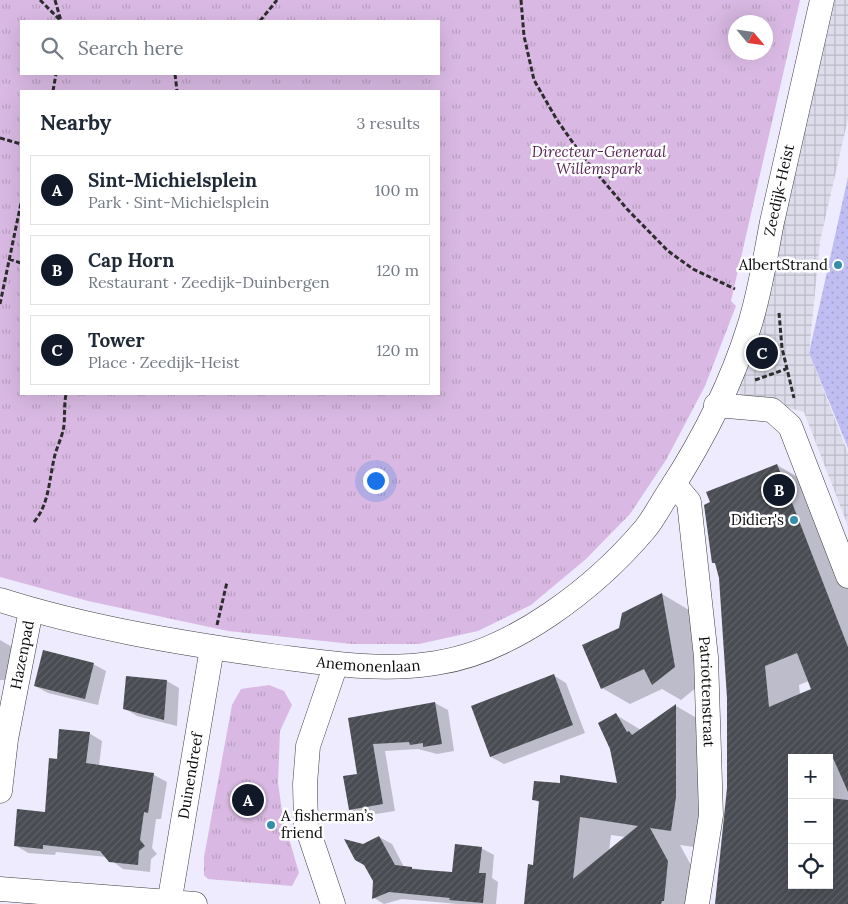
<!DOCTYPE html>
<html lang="en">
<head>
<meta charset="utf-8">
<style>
  :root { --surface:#fff; --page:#f6f6f7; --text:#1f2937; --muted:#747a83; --line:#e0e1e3; --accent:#111827 }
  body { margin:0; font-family:Lora,serif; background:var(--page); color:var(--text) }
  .controls { position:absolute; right:15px; bottom:15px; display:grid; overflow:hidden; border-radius:0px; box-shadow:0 5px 20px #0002 }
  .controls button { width:45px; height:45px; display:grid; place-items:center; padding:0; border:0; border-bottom:1px solid var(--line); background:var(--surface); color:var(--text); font:25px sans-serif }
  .compass { position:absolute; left:728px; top:15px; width:45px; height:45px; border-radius:50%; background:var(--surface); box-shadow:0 5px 20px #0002; rotate:119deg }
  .you { position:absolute; left:375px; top:480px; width:18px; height:18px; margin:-12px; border:4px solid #fff; border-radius:50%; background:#1a73e8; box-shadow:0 0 0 8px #1a73e833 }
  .badge { display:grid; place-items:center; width:32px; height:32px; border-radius:50%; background:var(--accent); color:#fff; font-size:16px; font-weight:700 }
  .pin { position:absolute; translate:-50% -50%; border:2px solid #fff; box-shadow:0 1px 5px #0006 }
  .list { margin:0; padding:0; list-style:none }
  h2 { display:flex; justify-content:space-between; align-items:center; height:65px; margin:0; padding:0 20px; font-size:21px }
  h2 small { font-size:16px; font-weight:400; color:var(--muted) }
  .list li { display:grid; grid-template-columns:32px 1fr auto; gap:15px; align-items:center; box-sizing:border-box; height:70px; margin:0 10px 10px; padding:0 10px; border:1px solid var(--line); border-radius:0px }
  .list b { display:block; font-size:19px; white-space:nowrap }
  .list p { margin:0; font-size:16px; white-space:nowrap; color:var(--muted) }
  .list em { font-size:16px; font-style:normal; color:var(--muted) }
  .icon { flex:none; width:28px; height:28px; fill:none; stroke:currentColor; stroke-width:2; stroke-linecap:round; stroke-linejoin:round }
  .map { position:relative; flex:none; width:848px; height:904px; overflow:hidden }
  .search { position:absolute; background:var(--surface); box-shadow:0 5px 20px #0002; left:20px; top:20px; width:420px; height:55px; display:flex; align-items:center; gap:12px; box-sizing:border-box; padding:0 18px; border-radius:0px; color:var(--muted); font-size:19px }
  .panel { position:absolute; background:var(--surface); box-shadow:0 5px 20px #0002; left:20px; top:90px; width:420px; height:305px; border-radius:0px }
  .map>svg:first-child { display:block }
  .grass { fill:url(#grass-tufts); fill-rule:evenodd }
  .sand { fill:url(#sand-dots) }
  .plaza { fill:url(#plaza-grid) }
  .shadow { fill:#0003; fill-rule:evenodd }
  .building { fill:url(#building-hatch); fill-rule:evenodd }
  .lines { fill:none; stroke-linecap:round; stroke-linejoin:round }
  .minor-casing { stroke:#3e3e3e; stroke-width:25 }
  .path { stroke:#2d2d2d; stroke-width:3; stroke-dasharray:5 2.5; stroke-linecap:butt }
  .minor { stroke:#fff; stroke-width:24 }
  .poi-dot { fill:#338fab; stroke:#fff; stroke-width:2 }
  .labels { text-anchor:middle; stroke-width:5; stroke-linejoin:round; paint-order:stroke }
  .park-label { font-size:15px; font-style:italic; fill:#5b2357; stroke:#fff }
  .street-label { font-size:15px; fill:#0b0b0b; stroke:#fff }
  .poi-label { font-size:15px; fill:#0b0b0b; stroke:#fff; text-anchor:end }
</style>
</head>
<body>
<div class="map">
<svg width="848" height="904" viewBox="0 0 848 904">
  <defs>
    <pattern id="grass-tufts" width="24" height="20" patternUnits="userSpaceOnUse" patternTransform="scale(1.25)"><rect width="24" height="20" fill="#d9b9e3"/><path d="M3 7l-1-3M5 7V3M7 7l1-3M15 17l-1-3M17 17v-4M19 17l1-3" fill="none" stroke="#b99ec1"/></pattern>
    <pattern id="sand-dots" width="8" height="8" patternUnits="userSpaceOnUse" patternTransform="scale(1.25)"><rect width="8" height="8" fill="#c0bdf3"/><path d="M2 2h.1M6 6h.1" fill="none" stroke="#a4a1cf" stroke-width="1.8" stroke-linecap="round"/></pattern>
    <pattern id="plaza-grid" width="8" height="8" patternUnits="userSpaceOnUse" patternTransform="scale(1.25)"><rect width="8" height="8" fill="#dcdceb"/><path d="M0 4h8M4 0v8" fill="none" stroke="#bbbbc8"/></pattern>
    <pattern id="building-hatch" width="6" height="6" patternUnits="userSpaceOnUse" patternTransform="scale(1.25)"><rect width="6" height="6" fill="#494c52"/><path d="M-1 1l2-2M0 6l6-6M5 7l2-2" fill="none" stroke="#5f6166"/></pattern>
  </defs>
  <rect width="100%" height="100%" fill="#edebfd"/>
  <!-- grass -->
  <path class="grass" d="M 0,0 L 800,0 L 731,301 L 736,306 L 705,386 L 666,460 L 630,514 L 586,559 L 531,605 L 478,631 L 419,644 L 352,644 L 228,631 L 88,601 L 0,577 ZM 21,21 L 439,21 L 439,74 L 21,74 ZM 736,22 L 766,22 L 766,52 L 736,52 ZM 21,91 L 439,91 L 439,394 L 21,394 Z
    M 269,685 L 284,691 L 292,705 L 280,731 L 278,783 L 283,818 L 299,873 L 292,886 L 208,879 L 204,875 L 204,857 L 232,705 L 241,689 Z"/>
  <!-- sand -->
  <path class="sand" d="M 848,177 L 848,448 L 809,353 Z"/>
  <!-- plaza -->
  <path class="plaza" d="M 835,0 L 848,0 L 848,119 L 820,241 L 809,353 L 848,453 L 848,526 L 804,412 L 741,396 L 737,384 L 759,328 Z"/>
  <!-- shadow -->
  <path class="shadow" d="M 777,465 L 811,485 L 848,581 L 848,904 L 716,904 L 729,789 L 727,668 L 720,578 L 717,564 L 713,562 ZM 809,681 L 813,690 L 800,695 L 799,685 ZM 792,758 L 829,758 L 829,885 L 792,885 Z
    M 662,594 L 689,610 L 702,683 L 681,700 L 662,689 L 630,704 L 602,688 L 620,629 Z
    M 0,640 L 33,659 L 16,680 L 0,680 Z
    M 93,664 L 106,671 L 98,705 L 48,693 L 35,686 Z
    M 553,675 L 566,683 L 585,733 L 504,764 L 491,757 L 473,706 Z
    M 167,681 L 179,688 L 177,726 L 137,716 L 124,708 Z
    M 435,703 L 448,710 L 454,751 L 437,754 L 418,749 L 385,751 L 395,811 L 363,816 L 350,809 L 358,775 L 349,720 Z
    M 676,706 L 707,724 L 702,848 L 680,845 L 699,880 L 697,904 L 526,904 L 534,866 L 540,803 L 533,799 L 561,785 L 618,784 L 616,715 L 641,730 ZM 611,835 L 626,837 L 609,851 Z
    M 89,733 L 102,741 L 99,766 L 154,775 L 167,782 L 161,819 L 156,819 L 152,848 L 157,854 L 151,859 L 150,872 L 123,869 L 107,857 L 56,852 L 55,855 L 28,853 L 15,845 L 46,814 L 58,760 Z
    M 379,837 L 392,844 L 404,867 L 453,874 L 481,848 L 494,855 L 492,878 L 498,882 L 496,904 L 458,904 L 402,899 L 384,904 L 374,898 L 374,881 L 363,845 Z"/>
  <!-- building -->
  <path class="building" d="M 777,464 L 848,647 L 848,792 L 833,758 L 792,758 L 792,885 L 829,885 L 829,798 L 848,800 L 848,904 L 715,904 L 727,788 L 727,698 L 719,578 L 715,563 L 712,563 L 704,505 L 710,502 L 706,492 ZM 797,653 L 811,689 L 769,707 L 765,666 Z
    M 662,593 L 675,667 L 652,685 L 644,669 L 601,689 L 582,645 L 619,628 L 622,613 Z
    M 43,650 L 94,663 L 85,699 L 34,686 Z
    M 554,674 L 573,725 L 490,757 L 471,706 Z
    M 126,676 L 167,680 L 164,720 L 123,709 Z
    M 435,702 L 442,744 L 423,747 L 423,743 L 410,745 L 409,742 L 373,744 L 383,804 L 349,810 L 343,776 L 357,774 L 348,718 Z
    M 676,704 L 676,797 L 671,831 L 650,828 L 668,861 L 664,901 L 662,901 L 661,904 L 524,904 L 528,864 L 533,865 L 539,801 L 532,800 L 534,781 L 560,783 L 560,775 L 617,783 L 610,749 L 598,723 L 616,713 L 627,732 L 629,731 L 632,735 ZM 580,817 L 638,826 L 573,879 Z
    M 59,729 L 90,732 L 86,763 L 154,773 L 148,813 L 144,812 L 140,840 L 145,846 L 139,851 L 138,865 L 109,862 L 100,851 L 43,845 L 43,849 L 14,846 L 17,809 L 45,812 L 49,758 L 57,759 Z
    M 379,836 L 395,865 L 412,867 L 412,869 L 452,872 L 455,844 L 482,847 L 479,873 L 486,873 L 483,903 L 449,900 L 450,898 L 389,892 L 372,899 L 373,881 L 364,865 L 355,860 L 344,839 L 363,844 Z"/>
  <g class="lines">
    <defs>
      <g id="minor">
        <path d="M 716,405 L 772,410 L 790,426 L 848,576"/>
        <path id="s1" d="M 674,484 L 689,502 L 706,657 L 711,815 L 697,904"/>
        <path id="s2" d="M 0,600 C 88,628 181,643 272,656 C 327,663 381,672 436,663 C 513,652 596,587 645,529 C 654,518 661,504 669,492 C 702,441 731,385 749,327 C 760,293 765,258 772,222 C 788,148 806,74 822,0"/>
        <path id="s3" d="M 0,791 L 6,739 L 31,610"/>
        <path d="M 0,889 L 195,904"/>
        <path id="s4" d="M 169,904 L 212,648"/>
        <path d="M 333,904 L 306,824 L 305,784 L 308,746 L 336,664"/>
      </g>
    </defs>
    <!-- minor casing -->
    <use href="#minor" class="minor-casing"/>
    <!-- path -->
    <path class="path" d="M 40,0 L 61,21
      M 55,0 L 61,21
      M 521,0 L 524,36 L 534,80 L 557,120 L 583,157 L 627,209 L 668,251 L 693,269 L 735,289
      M 260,21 L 277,0
      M 175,74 L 177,91
      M 53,91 L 56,74
      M 0,138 L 21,144
      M 9,259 L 21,263
      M 0,304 L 21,203
      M 779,313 L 782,348 L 794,398
      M 755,380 L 786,369
      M 34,522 C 49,504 49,481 54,459 C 56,448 63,436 64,425 C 65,414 64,405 66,394
      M 217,625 L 227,582"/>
    <!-- minor -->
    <use href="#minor" class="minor"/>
  </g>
  <!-- markers -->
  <g class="poi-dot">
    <circle cx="838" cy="265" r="5"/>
    <circle cx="794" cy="520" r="5"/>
    <circle cx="271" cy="825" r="5"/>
  </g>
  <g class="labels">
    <!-- park labels -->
    <g class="park-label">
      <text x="599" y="157">Directeur-Generaal<tspan x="599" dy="17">Willemspark</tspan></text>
    </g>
    <!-- street labels -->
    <g class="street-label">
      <text dy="5" stroke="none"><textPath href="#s2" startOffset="1064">Zeedijk-Heist</textPath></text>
      <text dy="5" stroke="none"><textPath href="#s3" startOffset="138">Hazenpad</textPath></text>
      <text dy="5" stroke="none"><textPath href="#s2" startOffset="375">Anemonenlaan</textPath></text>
      <text dy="5" stroke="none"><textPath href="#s1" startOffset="214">Patriottenstraat</textPath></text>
      <text dy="5" stroke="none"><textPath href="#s4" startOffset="130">Duinendreef</textPath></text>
    </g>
    <!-- poi labels -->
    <g class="poi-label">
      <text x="828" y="270">AlbertStrand</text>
      <text x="784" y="525">Didier's</text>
      <text x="281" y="821" text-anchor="start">A fisherman’s<tspan x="281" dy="17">friend</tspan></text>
    </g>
  </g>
</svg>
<div class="controls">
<button>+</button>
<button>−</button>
<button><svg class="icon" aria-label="locate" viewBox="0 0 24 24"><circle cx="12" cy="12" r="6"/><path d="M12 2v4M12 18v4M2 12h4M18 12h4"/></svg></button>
</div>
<svg class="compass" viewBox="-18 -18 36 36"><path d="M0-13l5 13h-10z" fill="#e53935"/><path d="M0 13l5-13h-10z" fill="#747a83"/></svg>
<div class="you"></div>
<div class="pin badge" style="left:248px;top:800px">A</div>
<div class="pin badge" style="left:779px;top:490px">B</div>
<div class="pin badge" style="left:762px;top:353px">C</div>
<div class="search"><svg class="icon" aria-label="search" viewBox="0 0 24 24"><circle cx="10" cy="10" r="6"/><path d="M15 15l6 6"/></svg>Search here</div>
<section class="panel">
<h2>Nearby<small>3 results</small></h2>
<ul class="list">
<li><span class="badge">A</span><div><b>Sint-Michielsplein</b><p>Park · Sint-Michielsplein</p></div><em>100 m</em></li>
<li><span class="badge">B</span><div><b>Cap Horn</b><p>Restaurant · Zeedijk-Duinbergen</p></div><em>120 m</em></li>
<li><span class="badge">C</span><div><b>Tower</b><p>Place · Zeedijk-Heist</p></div><em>120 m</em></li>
</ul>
</section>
</div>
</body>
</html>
